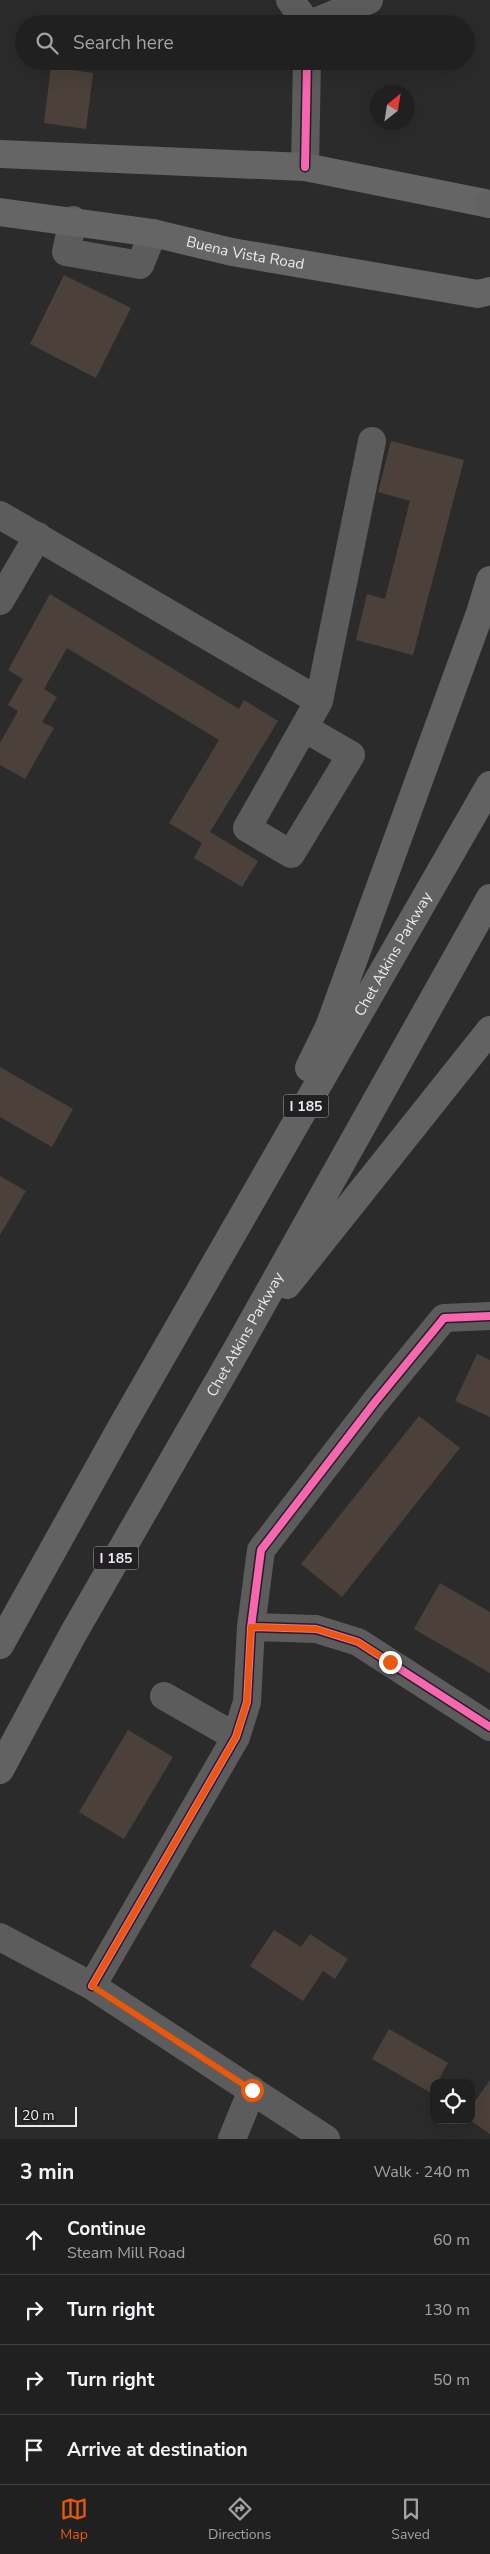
<!DOCTYPE html>
<html lang="en">
<head>
<meta charset="utf-8">
<style>
  :root { --surface:#212021; --page:#29282a; --text:#f1f3f6; --muted:#a2a3a5; --line:#3e3e3f; --accent:#ea580c }
  body { margin:0; font-family:"Nunito Sans",sans-serif; background:var(--page); color:var(--text) }
  .controls { position:absolute; right:15px; bottom:15px; display:grid; overflow:hidden; border-radius:10px; box-shadow:0 5px 20px #0002 }
  .controls button { width:45px; height:45px; display:grid; place-items:center; padding:0; border:0; border-bottom:1px solid var(--line); background:var(--surface); color:var(--text); font:25px sans-serif }
  .compass { position:absolute; left:370px; top:85px; width:45px; height:45px; border-radius:50%; background:var(--surface); box-shadow:0 5px 20px #0002; rotate:30deg }
  .scale { position:absolute; left:15px; bottom:12px; width:62px; box-sizing:border-box; padding-left:5px; border:2px solid #ebeaec; border-top:0; font-size:14px; line-height:18px; white-space:nowrap; color:#ebeaec; -webkit-text-stroke:4px #222023; paint-order:stroke }
  .stop { position:absolute; width:15px; height:15px; margin:-11px; border:4px solid #ea580c; border-radius:50%; background:#fff }
  .stop.end { background:#ea580c; border-color:#fff; box-shadow:0 1px 5px #0008 }
  .list { margin:0; padding:0; list-style:none }
  h2 { display:flex; justify-content:space-between; align-items:center; height:65px; margin:0; padding:0 20px; font-size:21px }
  h2 small { font-size:16px; font-weight:400; color:var(--muted) }
  .list li { display:grid; grid-template-columns:32px 1fr auto; gap:15px; align-items:center; box-sizing:border-box; height:70px; padding:0 20px; border-top:1px solid var(--line) }
  .list b { display:block; font-size:19px; white-space:nowrap }
  .list p { margin:0; font-size:16px; white-space:nowrap; color:var(--muted) }
  .list em { font-size:16px; font-style:normal; color:var(--muted) }
  .icon { flex:none; width:28px; height:28px; fill:none; stroke:currentColor; stroke-width:2; stroke-linecap:round; stroke-linejoin:round }
  .map { position:relative; flex:none; width:490px; height:2139px; overflow:hidden }
  .search { position:absolute; background:var(--surface); box-shadow:0 5px 20px #0002; left:15px; right:15px; top:15px; height:55px; display:flex; align-items:center; gap:12px; box-sizing:border-box; padding:0 18px; border-radius:28px; color:var(--muted); font-size:19px }
  .sheet { height:345px; background:var(--surface) }
  nav { display:flex; justify-content:space-around; align-items:center; box-sizing:border-box; height:70px; border-top:1px solid var(--line); background:var(--surface); font-size:14px; color:var(--muted) }
  nav a { display:grid; justify-items:center; gap:2px }
  nav .on { color:var(--accent) }
  .map>svg:first-child { display:block }
  .building { fill:#4b413a }
  .lines { fill:none; stroke-linecap:round; stroke-linejoin:round }
  .minor { stroke:#5c5c5d; stroke-width:28 }
  .major { stroke:#666565; stroke-width:28 }
  .highway { stroke:#636262; stroke-width:28 }
  .cycleway-casing { stroke:#222023; stroke-width:11 }
  .cycleway { stroke:#f766af; stroke-width:8 }
  .route { stroke:#ea580c; stroke-width:6 }
  .labels { text-anchor:middle; stroke-width:4; stroke-linejoin:round; paint-order:stroke }
  .shield { fill:#222023; stroke:#afadb0; stroke-width:1 }
  .shield-label { font-size:14px; font-weight:bold; fill:#ebeaec }
  .street-label { font-size:15px; fill:#ebeaec; stroke:#222023 }
</style>
</head>
<body>
<div class="map">
<svg width="490" height="2139" viewBox="0 0 490 2139">
  <rect width="100%" height="100%" fill="#2c2b2c"/>
  <!-- building -->
  <path class="building" d="M 51,67 L 93,73 L 86,129 L 44,123 Z
    M 64,275 L 131,308 L 96,378 L 30,344 Z
    M 391,441 L 464,460 L 413,655 L 356,640 L 367,594 L 385,599 L 410,501 L 378,492 Z
    M 50,594 L 239,709 L 244,700 L 278,721 L 210,832 L 258,861 L 242,887 L 194,858 L 202,843 L 169,823 L 219,740 L 67,648 L 44,689 L 57,697 L 42,722 L 54,728 L 25,779 L 0,765 L 0,743 L 18,711 L 8,705 L 23,679 L 8,670 Z
    M 0,1067 L 73,1109 L 52,1147 L 0,1117 Z
    M 0,1176 L 26,1191 L 0,1235 Z
    M 477,1354 L 490,1360 L 490,1417 L 455,1401 Z
    M 419,1416 L 460,1448 L 342,1597 L 301,1564 Z
    M 440,1583 L 490,1612 L 490,1673 L 414,1629 Z
    M 128,1730 L 173,1757 L 124,1839 L 79,1812 Z
    M 274,1930 L 301,1947 L 310,1934 L 348,1959 L 335,1979 L 323,1971 L 303,2001 L 250,1966 Z
    M 389,2029 L 448,2063 L 437,2083 L 434,2083 L 431,2093 L 372,2059 Z
    M 490,2080 L 490,2134 L 471,2121 L 471,2107 Z"/>
  <g class="lines">
    <!-- minor -->
    <path class="minor" d="M 290,0 L 308,24
      M 310,24 L 369,0
      M 305,167 L 307,61
      M 73,220 L 66,252 L 140,265 L 153,233
      M 0,515 L 319,701 L 247,828 L 291,854 L 351,755 L 304,728
      M 0,601 L 38,536
      M 319,701 L 372,441
      M 251,1627 L 316,1629 L 358,1642 L 490,1727
      M 164,1696 L 236,1737
      M 0,1937 L 92,1986 L 326,2139
      M 92,1986 L 236,1737 L 247,1702 L 251,1627 L 261,1550 L 375,1402 L 444,1318 L 490,1316
      M 232,2139 L 252,2090"/>
    <!-- major -->
    <g class="major">
      <path d="M 0,154 L 305,167 L 490,204"/>
      <path id="s1" d="M 0,212 L 153,233 L 232,252 L 478,294 L 490,291"/>
    </g>
    <!-- highway -->
    <g class="highway">
      <path d="M 489,204 L 490,204"/>
      <path d="M 309,1068 L 329,1027 L 480,613 L 490,580"/>
      <path d="M 287,1285 L 490,1030"/>
      <path id="s2" d="M 0,1645 L 122,1426 L 490,785"/>
      <path id="s3" d="M 0,1770 L 73,1634 L 237,1349 L 490,898"/>
    </g>
    <defs>
      <path id="cycleway" d="M 305,167 L 307,61
        M 251,1627 L 316,1629 L 358,1642 L 490,1727
        M 92,1986 L 236,1737 L 247,1702 L 251,1627 L 261,1550 L 375,1402 L 444,1318 L 490,1316"/>
    </defs>
    <!-- cycleway casing -->
    <use href="#cycleway" class="cycleway-casing"/>
    <!-- cycleway -->
    <use href="#cycleway" class="cycleway"/>
  </g>
  <g class="lines">
    <!-- route -->
    <path class="route" d="M 252,2090 L 92,1986 L 236,1737 L 247,1702 L 251,1627 L 316,1629 L 358,1642 L 390,1662"/>
  </g>
  <g class="labels">
    <!-- shield labels -->
    <g class="shield">
      <rect x="283.5" y="1094.5" width="45" height="23" rx="4"/>
      <rect x="93.5" y="1546.5" width="45" height="23" rx="4"/>
    </g>
    <g class="shield-label">
      <text x="306" y="1111">I 185</text>
      <text x="116" y="1563">I 185</text>
    </g>
    <!-- street labels -->
    <g class="street-label">
      <text dy="5" stroke="none"><textPath href="#s1" startOffset="249">Buena Vista Road</textPath></text>
      <text dy="5" stroke="none"><textPath href="#s2" startOffset="795">Chet Atkins Parkway</textPath></text>
      <text dy="5" stroke="none"><textPath href="#s3" startOffset="500">Chet Atkins Parkway</textPath></text>
    </g>
  </g>
</svg>
<div class="controls">
<button><svg class="icon" aria-label="locate" viewBox="0 0 24 24"><circle cx="12" cy="12" r="6"/><path d="M12 2v4M12 18v4M2 12h4M18 12h4"/></svg></button>
</div>
<svg class="compass" viewBox="-18 -18 36 36"><path d="M0-13l5 13h-10z" fill="#e53935"/><path d="M0 13l5-13h-10z" fill="#a2a3a5"/></svg>
<div class="scale">20 m</div>
<div class="stop" style="left:252px;top:2090px"></div>
<div class="stop end" style="left:390px;top:1662px"></div>
<div class="search"><svg class="icon" aria-label="search" viewBox="0 0 24 24"><circle cx="10" cy="10" r="6"/><path d="M15 15l6 6"/></svg>Search here</div>
</div>
<section class="sheet">
<h2>3 min<small>Walk · 240 m</small></h2>
<ul class="list">
<li><svg class="icon" aria-label="ahead" viewBox="0 0 24 24"><path d="M12 20V5M6 11l6-6 6 6"/></svg><div><b>Continue</b><p>Steam Mill Road</p></div><em>60 m</em></li>
<li><svg class="icon" aria-label="right" viewBox="0 0 24 24"><path d="M7 20v-9h11M14 6l5 5-5 5"/></svg><div><b>Turn right</b></div><em>130 m</em></li>
<li><svg class="icon" aria-label="right" viewBox="0 0 24 24"><path d="M7 20v-9h11M14 6l5 5-5 5"/></svg><div><b>Turn right</b></div><em>50 m</em></li>
<li><svg class="icon" aria-label="arrive" viewBox="0 0 24 24"><path d="M6 21V4h12l-3 4 3 4H6"/></svg><div><b>Arrive at destination</b></div></li>
</ul>
</section>
<nav>
<a class="on"><svg class="icon" aria-label="map" viewBox="0 0 24 24"><path d="M3 6l6-2 6 2 6-2v14l-6 2-6-2-6 2zM9 4v14M15 6v14"/></svg>Map</a>
<a><svg class="icon" aria-label="directions" viewBox="0 0 24 24"><path d="M12 3l9 9-9 9-9-9zM9 14v-3h6M13 9l2 2-2 2"/></svg>Directions</a>
<a><svg class="icon" aria-label="saved" viewBox="0 0 24 24"><path d="M7 4h10v16l-5-4-5 4z"/></svg>Saved</a>
</nav>
</body>
</html>
